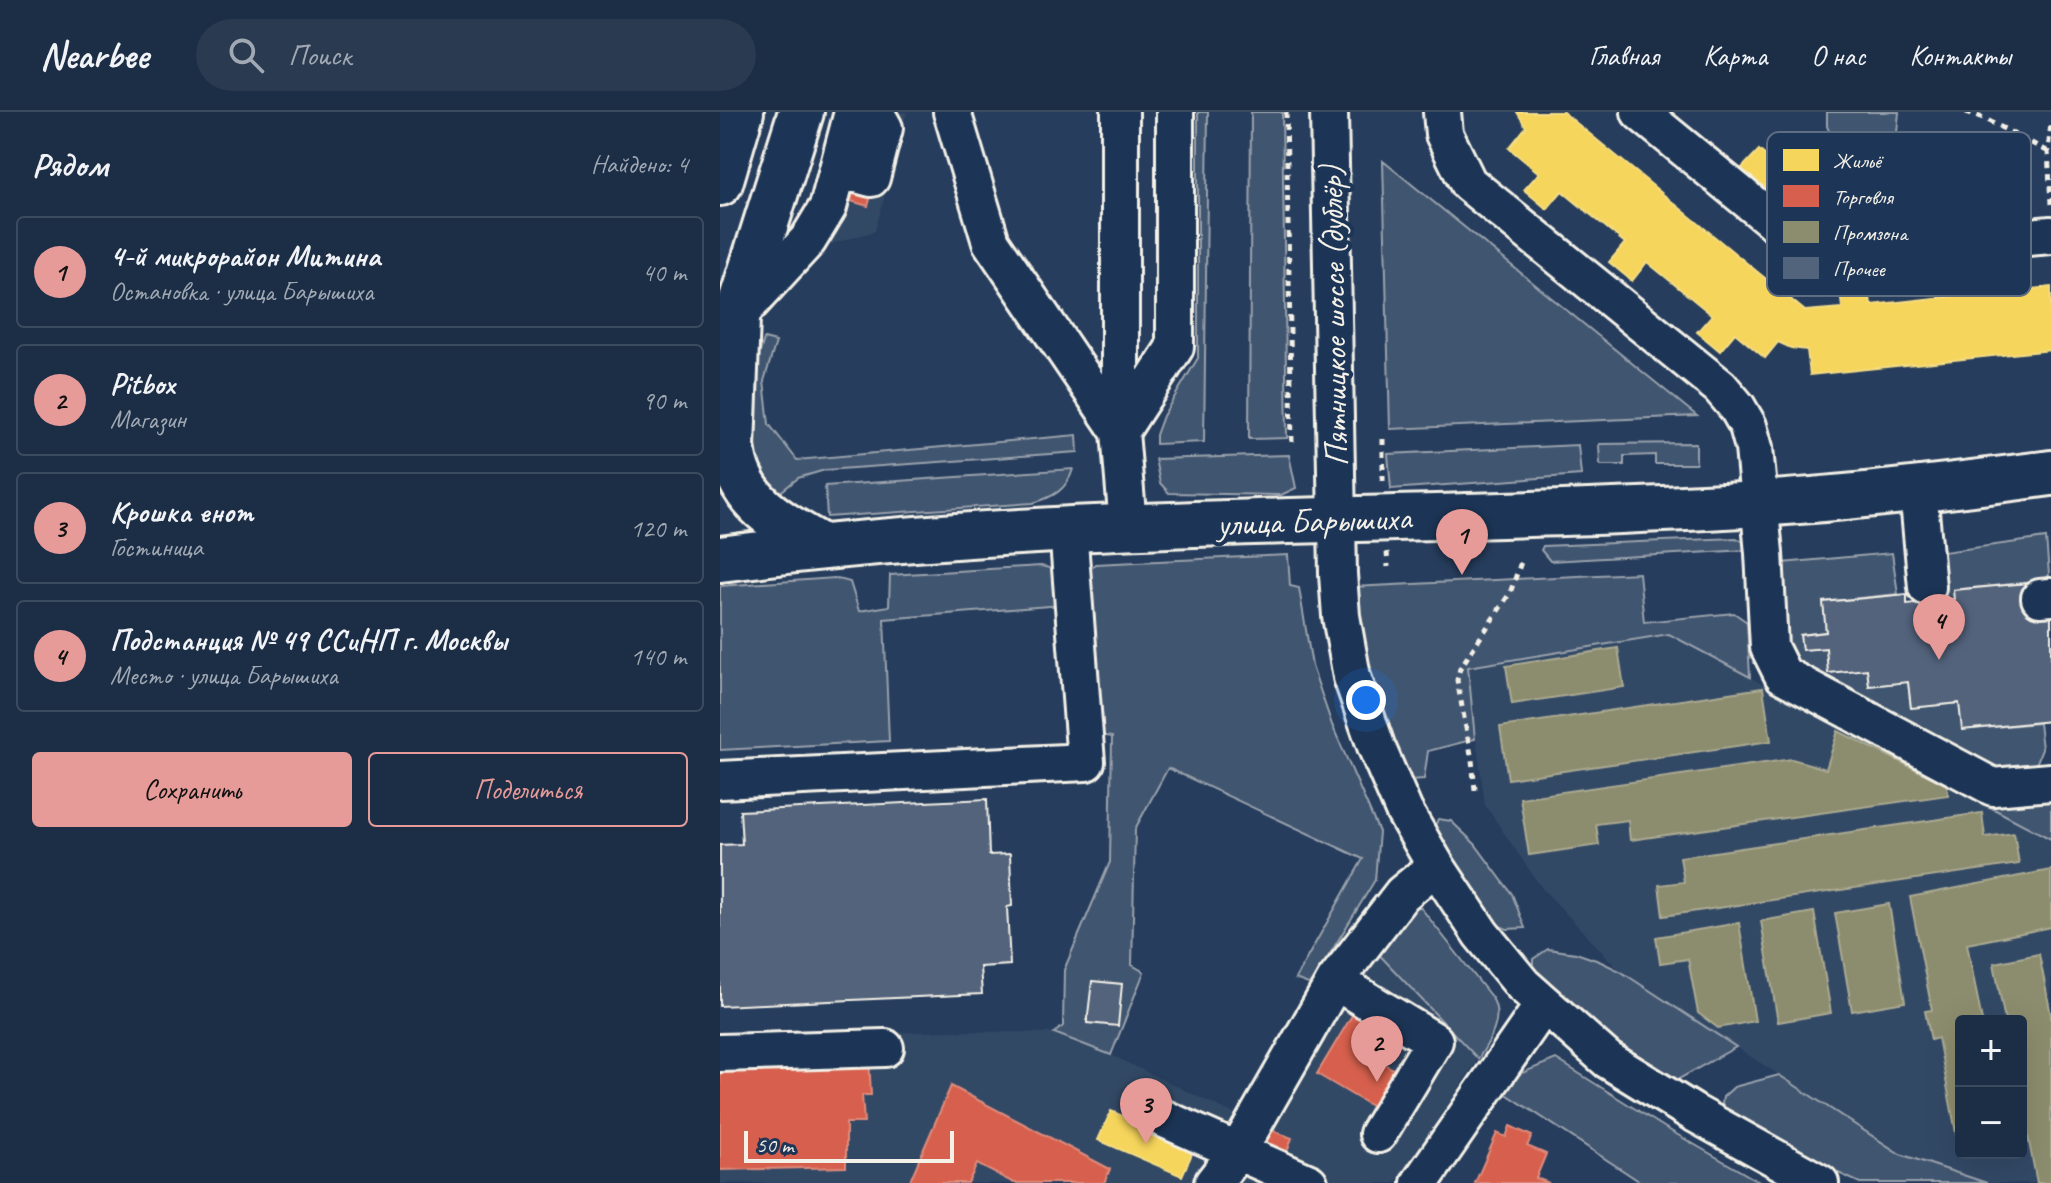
<!DOCTYPE html>
<html lang="ru">
<head>
<meta charset="utf-8">
<style>
  :root { --surface:#1c2e46; --page:#293a51; --text:#f1f3f6; --muted:#a0a8b3; --line:#3a4a5f; --accent:#e69b98 }
  body { margin:0; font-family:Caveat,sans-serif; background:var(--page); color:var(--text) }
  .controls { position:absolute; right:24px; bottom:24px; display:grid; overflow:hidden; border-radius:8px; box-shadow:0 8px 32px #0002 }
  .controls button { width:72px; height:72px; display:grid; place-items:center; padding:0; border:0; border-bottom:2px solid var(--line); background:var(--surface); color:var(--text); font:40px sans-serif }
  .scale { position:absolute; left:24px; bottom:20px; width:210px; box-sizing:border-box; padding-left:8px; border:4px solid #f4f1e8; border-top:0; font-size:22px; line-height:28px; white-space:nowrap; color:#f4f1e8; -webkit-text-stroke:6px #1d3557; paint-order:stroke }
  .you { position:absolute; left:646px; top:588px; width:28px; height:28px; margin:-20px; border:6px solid #fff; border-radius:50%; background:#1a73e8; box-shadow:0 0 0 12px #1a73e833 }
  .badge { display:grid; place-items:center; width:52px; height:52px; border-radius:50%; background:var(--accent); color:#111; font-size:26px; font-weight:700 }
  .pin { position:absolute; translate:-50% -66px; filter:drop-shadow(0 2px 4px #0008) }
  .pin::after { content:''; position:absolute; top:42px; width:28px; height:24px; background:inherit; clip-path:polygon(0 0,100% 0,50% 100%) }
  .list { margin:0; padding:0; list-style:none }
  h2 { display:flex; justify-content:space-between; align-items:center; height:104px; margin:0; padding:0 32px; font-size:34px }
  h2 small { font-size:26px; font-weight:400; color:var(--muted) }
  .list li { display:grid; grid-template-columns:52px 1fr auto; gap:24px; align-items:center; box-sizing:border-box; height:112px; margin:0 16px 16px; padding:0 16px; border:2px solid var(--line); border-radius:8px }
  .list b { display:block; font-size:30px; white-space:nowrap }
  .list p { margin:0; font-size:26px; white-space:nowrap; color:var(--muted) }
  .list em { font-size:26px; font-style:normal; color:var(--muted) }
  .actions { display:flex; gap:16px; padding:24px 32px }
  .actions a { flex:1; padding:18px 0; border:2px solid var(--accent); border-radius:8px; text-align:center; font-size:28px; color:var(--accent) }
  .actions .main { background:var(--accent); color:#111 }
  .icon { flex:none; width:44px; height:44px; fill:none; stroke:currentColor; stroke-width:2; stroke-linecap:round; stroke-linejoin:round }
  .map { position:relative; flex:none; width:1331px; height:1071px; overflow:hidden }
  header { display:flex; align-items:center; gap:48px; box-sizing:border-box; height:112px; padding:0 40px; background:var(--surface); border-bottom:2px solid var(--line) }
  header strong { font-size:38px }
  nav { display:flex; gap:44px; margin-inline-start:auto; font-size:28px }
  .search { width:560px; height:72px; background:var(--page); display:flex; align-items:center; gap:20px; box-sizing:border-box; padding:0 28px; border-radius:44px; color:var(--muted); font-size:30px }
  main { display:flex }
  aside { flex:1; background:var(--surface) }
  .map>svg:first-child { display:block }
  .built { fill:#334966; fill-rule:evenodd }
  .green { fill:#40546f; stroke:#9aa2ac; stroke-width:2 }
  .homes { fill:#f6d55c; stroke:#f5dd86; stroke-width:2 }
  .shops { fill:#d6604d; stroke:#df8c7c; stroke-width:2 }
  .industry { fill:#8c8c6e; stroke:#abaa93; stroke-width:2 }
  .building { fill:#52647b; stroke:#f4f1e8; stroke-width:2 }
  .lines { fill:none; stroke-linecap:round; stroke-linejoin:round }
  .minor-casing { stroke:#f4f1e8; stroke-width:42 }
  .major-casing { stroke:#f4f1e8; stroke-width:50 }
  .path { stroke:#f4f1e8; stroke-width:5; stroke-dasharray:6 6; stroke-linecap:butt }
  .minor { stroke:#1d3557; stroke-width:36 }
  .major { stroke:#1d3557; stroke-width:44 }
  .labels { text-anchor:middle; stroke-width:8; stroke-linejoin:round; paint-order:stroke }
  .street-label { font-size:34px; fill:#f4f1e8; stroke:#1d3557 }
  .key { fill:#1d3557; stroke:#5e6d82; stroke-width:2 }
  .key-label { font-size:22px; fill:#f4f1e8 }
</style>
</head>
<body>
<header>
<strong>Nearbee</strong>
<div class="search"><svg class="icon" aria-label="search" viewBox="0 0 24 24"><circle cx="10" cy="10" r="6"/><path d="M15 15l6 6"/></svg>Поиск</div>
<nav><a>Главная</a><a>Карта</a><a>О нас</a><a>Контакты</a></nav>
</header>
<main>
<aside>
<h2>Рядом<small>Найдено: 4</small></h2>
<ul class="list">
<li><span class="badge">1</span><div><b>4-й микрорайон Митина</b><p>Остановка · улица Барышиха</p></div><em>40 m</em></li>
<li><span class="badge">2</span><div><b>Pitbox</b><p>Магазин</p></div><em>90 m</em></li>
<li><span class="badge">3</span><div><b>Крошка енот</b><p>Гостиница</p></div><em>120 m</em></li>
<li><span class="badge">4</span><div><b>Подстанция № 49 ССиНП г. Москвы</b><p>Место · улица Барышиха</p></div><em>140 m</em></li>
</ul>
<div class="actions"><a class="main">Сохранить</a><a>Поделиться</a></div>
</aside>
<div class="map">
<svg width="1331" height="1071" viewBox="0 0 1331 1071">
  <rect width="100%" height="100%" fill="#263d5d"/>
  <filter id="ink" filterUnits="userSpaceOnUse"><feTurbulence type="fractalNoise" baseFrequency=".0125" numOctaves="2"/><feDisplacementMap in="SourceGraphic" scale="16" xChannelSelector="R" yChannelSelector="G"/><feConvolveMatrix kernelMatrix="1 2 1 2 8 2 1 2 1" color-interpolation-filters="sRGB"/></filter>
  <g filter="url(#ink)">
    <!-- built -->
    <path class="built" d="M 124,0 L 187,0 L 155,119 L 82,141 Z
      M 949,522 L 1331,727 L 1331,1071 L 1267,1071 L 1180,1042 L 900,859 L 821,775 L 765,693 L 747,555 ZM 1241,909 L 1301,909 L 1301,1041 L 1241,1041 Z
      M 651,834 L 758,947 L 675,1071 L 0,1071 L 0,927 L 229,919 L 334,921 L 391,943 L 533,1011 Z"/>
    <!-- green -->
    <path class="green" d="M 478,0 L 488,0 L 484,330 L 436,332 L 436,323 L 443,304 L 478,246 Z
      M 531,0 L 562,0 L 567,326 L 529,327 Z
      M 1107,0 L 1179,0 L 1172,72 L 1126,63 L 1107,14 Z
      M 663,49 L 977,304 L 670,317 Z
      M 44,227 L 56,230 L 44,269 L 49,312 L 77,348 L 357,323 L 358,340 L 105,358 L 78,366 L 57,383 L 38,382 L 28,279 Z
      M 976,331 L 976,352 L 935,352 L 935,343 L 904,344 L 904,353 L 880,353 L 879,332 Z
      M 858,333 L 861,363 L 671,377 L 668,342 Z
      M 569,343 L 576,376 L 561,383 L 449,381 L 440,371 L 435,347 Z
      M 353,357 C 347,378 333,385 313,391 L 107,405 L 105,374 Z
      M 1016,426 L 1025,430 L 1027,438 L 830,449 L 821,438 L 823,434 Z
      M 1326,426 L 1329,463 L 1322,469 L 1233,478 L 1234,487 L 1226,488 L 1223,440 Z
      M 1172,441 L 1178,482 L 1103,490 L 1106,520 L 1081,523 L 1082,538 L 1106,536 L 1109,561 L 1147,557 L 1149,574 L 1188,570 L 1191,596 L 1239,591 L 1243,618 L 1319,611 L 1322,637 L 1317,650 L 1306,657 L 1266,665 L 1068,556 L 1051,452 Z
      M 568,443 L 570,474 L 579,476 L 592,554 L 612,613 L 659,720 L 655,768 L 591,873 L 575,867 L 643,747 L 448,656 L 415,717 L 412,853 L 424,860 L 391,943 L 334,921 L 343,914 L 344,858 L 390,750 L 392,625 L 368,621 L 364,463 L 375,452 Z
      M 321,454 L 337,458 L 342,493 L 164,507 L 169,629 L 0,638 L 0,474 L 115,466 L 130,470 L 139,499 L 169,494 L 170,463 Z
      M 919,461 L 924,510 L 1014,501 L 1027,510 L 1030,565 L 949,522 L 748,555 L 755,627 L 708,639 L 704,667 L 689,668 L 654,583 L 633,475 Z
      M 1331,688 L 1331,727 L 1270,695 Z
      M 718,707 L 731,709 L 755,732 L 792,782 L 805,816 L 787,817 L 768,809 L 713,718 Z
      M 689,790 L 701,796 L 772,886 C 784,906 770,929 758,947 L 651,834 Z
      M 828,837 L 856,841 L 879,849 L 900,859 L 1016,935 L 955,969 L 901,940 L 813,866 L 813,847 Z
      M 836,947 L 944,1015 L 1041,1071 L 922,1071 L 785,981 L 797,963 Z
      M 1059,963 L 1180,1042 L 1267,1071 L 1140,1071 L 1090,1048 L 1001,999 L 1003,985 L 1014,975 Z"/>
    <!-- homes -->
    <path class="homes" d="M 797,0 L 843,0 L 1085,199 L 1122,196 L 1119,170 L 1148,167 L 1151,193 L 1233,184 L 1231,160 L 1259,157 L 1261,182 L 1331,175 L 1331,238 L 1090,263 L 1087,238 L 1071,236 L 1058,230 L 1045,246 L 1015,221 L 1000,239 L 977,220 L 992,203 L 927,150 L 912,169 L 889,150 L 905,131 L 842,79 L 827,97 L 804,78 L 819,61 L 789,36 L 806,15 Z
      M 1039,38 L 1061,57 L 1043,77 L 1021,57 Z
      M 391,999 L 475,1035 L 462,1064 L 378,1028 Z"/>
    <!-- shops -->
    <path class="shops" d="M 138,66 L 155,71 L 148,94 L 131,89 Z
      M 634,900 L 656,913 L 641,938 L 678,960 L 656,997 L 597,962 Z
      M 149,945 L 151,983 L 142,983 L 144,1011 L 126,1011 L 126,1055 L 0,1058 L 0,950 Z
      M 231,974 L 390,1057 L 384,1071 L 294,1071 L 257,1052 L 248,1071 L 189,1071 Z
      M 790,1014 L 812,1024 L 807,1034 L 826,1042 L 816,1066 L 829,1071 L 755,1071 L 777,1021 L 786,1025 Z
      M 546,1016 L 572,1026 L 566,1042 L 540,1032 Z"/>
    <!-- industry -->
    <path class="industry" d="M 898,536 L 904,575 L 792,592 L 786,554 Z
      M 1043,576 L 1051,629 L 788,667 L 780,615 Z
      M 1118,619 L 1227,673 L 1228,683 L 910,728 L 908,708 L 876,712 L 879,733 L 809,743 L 800,686 L 1072,647 L 1106,657 Z
      M 1262,701 L 1265,725 L 1294,721 L 1299,752 L 943,804 L 939,773 L 964,770 L 960,745 Z
      M 1331,758 L 1331,815 L 1247,832 L 1262,909 L 1241,909 L 1241,1025 L 1237,1026 L 1218,926 L 1211,928 L 1205,899 L 1212,898 L 1190,785 Z
      M 1169,792 L 1185,890 L 1132,899 L 1115,801 Z
      M 1094,800 L 1111,901 L 1058,910 L 1041,809 Z
      M 1019,811 L 1035,909 L 998,916 L 978,901 L 968,847 L 940,851 L 936,825 Z
      M 1319,842 L 1331,903 L 1331,1071 L 1317,1071 L 1301,989 L 1301,909 L 1285,909 L 1274,851 Z"/>
    <!-- building -->
    <path class="building" d="M 1308,471 L 1310,496 L 1331,494 L 1331,609 L 1242,618 L 1239,591 L 1191,596 L 1188,570 L 1149,574 L 1147,557 L 1108,561 L 1106,536 L 1082,538 L 1080,523 L 1106,520 L 1103,490 L 1187,482 L 1187,492 L 1234,487 L 1233,478 Z
      M 267,687 L 269,743 L 290,742 L 292,794 L 287,795 L 290,853 L 260,855 L 262,882 L 0,894 L 0,733 L 22,732 L 20,699 Z
      M 372,869 L 402,872 L 398,914 L 367,911 Z"/>
    <g class="lines">
      <defs>
        <path id="minor" d="M 232,0 L 271,130 L 400,320
          M 400,0 L 400,320
          M 609,0 L 618,462 L 621,504 L 632,565 L 656,634 L 684,699 L 716,754 L 761,822 L 803,873 L 888,948 L 974,1001 L 1100,1071
          M 722,0 L 724,22 L 748,71 L 1000,275 L 1017,295 L 1028,314 L 1034,336 L 1044,441 L 1049,535 L 1063,563 L 1273,675 L 1331,670
          M 920,0 L 1096,144 L 1331,123
          M 118,57 L 151,66 L 164,16 L 155,0
          M 18,204 L 88,128 L 108,95 L 133,0
          M 1198,378 L 1207,475
          M 408,414 L 400,320 L 455,235 L 455,0
          M 1320,486 L 1331,485
          M 0,668 L 366,650 L 348,417
          M 615,869 L 714,929 L 658,1022
          M 0,941 L 165,936
          M 431,1001 L 589,1071
          M 493,1071 L 518,1039 L 615,869 L 682,782 L 716,754
          M 700,1071 L 824,892"/>
        <path id="major" d="M 0,71 L 21,0
          M 17,206 L 12,335 C 18,391 58,409 102,435
          M 8,232 L 81,0
          M 0,447 C 344,402 692,413 1038,392 C 1136,386 1233,374 1331,361"/>
      </defs>
      <!-- minor casing -->
      <use href="#minor" class="minor-casing"/>
      <!-- major casing -->
      <use href="#major" class="major-casing"/>
      <!-- path -->
      <path class="path" d="M 566,0 L 572,331
        M 1246,0 L 1263,6 L 1331,41
        M 1331,92 L 1328,39 L 1331,11
        M 663,327 L 663,373
        M 667,440 L 668,455
        M 755,678 L 752,648 L 737,568 L 740,556 L 790,481 L 801,450"/>
      <!-- minor -->
      <use href="#minor" class="minor"/>
      <!-- major -->
      <use href="#major" class="major"/>
    </g>
  </g>
  <g class="labels">
    <!-- street labels -->
    <g class="street-label">
      <text transform="translate(613 204) rotate(-91)" y="12">Пятницкое шоссе (дублёр)</text>
      <text transform="translate(594 408) rotate(-2)" y="12">улица Барышиха</text>
    </g>
  </g>
  <!-- legend -->
  <rect x="1047" y="20" width="264" height="164" rx="12" class="key"/>
  <rect x="1063" y="37" width="36" height="22" fill="#f6d55c"/>
  <rect x="1063" y="73" width="36" height="22" fill="#d6604d"/>
  <rect x="1063" y="109" width="36" height="22" fill="#8c8c6e"/>
  <rect x="1063" y="145" width="36" height="22" fill="#52647b"/>
  <g class="key-label">
    <text x="1113" y="56">Жильё</text>
    <text x="1113" y="92">Торговля</text>
    <text x="1113" y="128">Промзона</text>
    <text x="1113" y="164">Прочее</text>
  </g>
</svg>
<div class="controls">
<button>+</button>
<button>−</button>
</div>
<div class="scale">50 m</div>
<div class="you"></div>
<div class="pin badge" style="left:742px;top:463px">1</div>
<div class="pin badge" style="left:657px;top:970px">2</div>
<div class="pin badge" style="left:426px;top:1032px">3</div>
<div class="pin badge" style="left:1219px;top:548px">4</div>
</div>
</main>
</body>
</html>
